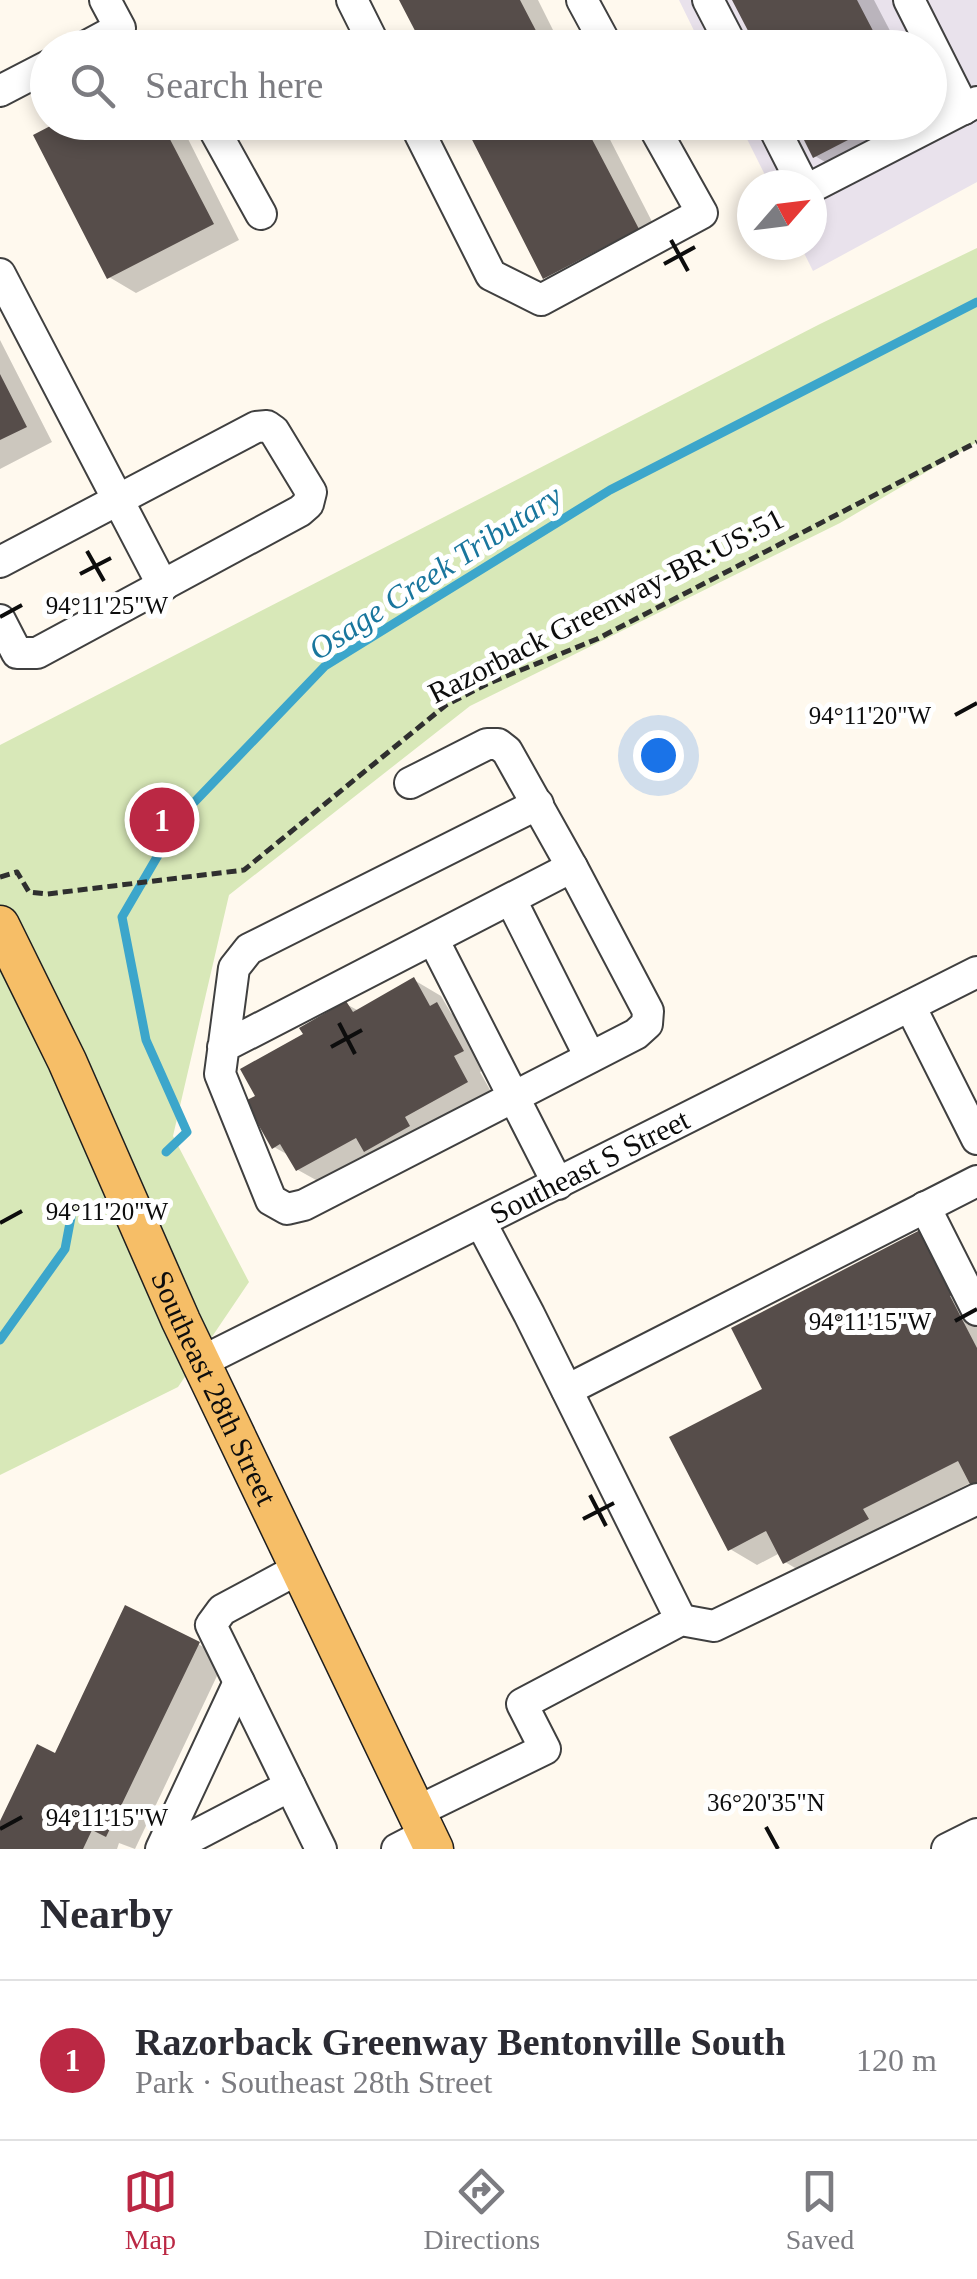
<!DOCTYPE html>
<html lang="en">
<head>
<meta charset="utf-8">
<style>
  :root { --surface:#fff; --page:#f7f7f7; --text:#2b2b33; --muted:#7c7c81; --line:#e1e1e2; --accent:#bb2844 }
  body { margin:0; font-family:"Times New Roman",serif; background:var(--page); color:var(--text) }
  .compass { position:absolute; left:737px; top:170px; width:90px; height:90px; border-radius:50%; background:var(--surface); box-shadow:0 5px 15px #0003; rotate:62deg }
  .you { position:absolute; left:658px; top:755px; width:35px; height:35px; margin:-25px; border:8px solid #fff; border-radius:50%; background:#1a73e8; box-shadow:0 0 0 15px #1a73e833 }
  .badge { display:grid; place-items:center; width:65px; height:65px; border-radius:50%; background:var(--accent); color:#fff; font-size:32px; font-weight:700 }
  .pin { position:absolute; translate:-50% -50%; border:5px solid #fff; box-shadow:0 2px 10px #0006 }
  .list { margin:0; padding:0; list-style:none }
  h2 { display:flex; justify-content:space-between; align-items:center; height:130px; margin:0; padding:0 40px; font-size:42px }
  h2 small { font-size:32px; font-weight:400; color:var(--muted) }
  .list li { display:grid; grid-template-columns:65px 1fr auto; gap:30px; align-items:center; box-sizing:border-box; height:160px; padding:0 40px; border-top:2px solid var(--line) }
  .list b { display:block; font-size:38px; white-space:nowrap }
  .list p { margin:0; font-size:32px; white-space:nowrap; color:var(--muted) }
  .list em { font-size:32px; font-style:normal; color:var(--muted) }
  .icon { flex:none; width:55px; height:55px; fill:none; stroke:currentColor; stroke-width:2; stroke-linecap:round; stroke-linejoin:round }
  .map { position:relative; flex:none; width:977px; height:1849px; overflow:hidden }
  .search { position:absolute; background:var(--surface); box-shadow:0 5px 15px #0003; left:30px; right:30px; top:30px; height:110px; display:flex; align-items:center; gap:25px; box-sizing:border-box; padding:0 35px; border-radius:55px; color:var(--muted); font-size:38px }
  .sheet { height:290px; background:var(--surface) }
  nav { display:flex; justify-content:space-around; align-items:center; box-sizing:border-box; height:140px; border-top:2px solid var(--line); background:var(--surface); font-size:28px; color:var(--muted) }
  nav a { display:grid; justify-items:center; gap:5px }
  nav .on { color:var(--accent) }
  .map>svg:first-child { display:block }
  .industrial { fill:#e9e2ec }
  .green { fill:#d8e8b8 }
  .shadow { fill:#0003 }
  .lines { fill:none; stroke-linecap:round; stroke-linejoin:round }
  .stream { stroke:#3ca6cb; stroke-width:9 }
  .building { fill:#564d4a }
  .minor-casing { stroke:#404040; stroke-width:34 }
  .major-casing { stroke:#1e1e1e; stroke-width:41 }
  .path { stroke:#2f2f2f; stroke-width:5; stroke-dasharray:10 5; stroke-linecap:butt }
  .minor { stroke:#fff; stroke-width:30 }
  .major { stroke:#f6be67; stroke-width:38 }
  .ticks { fill:none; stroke:#0d0d0d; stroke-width:4 }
  .labels { text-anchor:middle; stroke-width:10; stroke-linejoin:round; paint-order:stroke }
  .street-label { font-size:30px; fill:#0d0d0d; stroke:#fff }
  .water-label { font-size:32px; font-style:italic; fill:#19769d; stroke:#fff }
  .ticks-label { font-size:25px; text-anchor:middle; fill:#0d0d0d; stroke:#fff; stroke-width:10; stroke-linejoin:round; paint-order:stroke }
</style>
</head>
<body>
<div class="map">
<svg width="977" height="1849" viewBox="0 0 977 1849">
  <rect width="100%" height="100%" fill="#fff9ee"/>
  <!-- industrial -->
  <path class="industrial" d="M 679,0 L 977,0 L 977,182 L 813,271 L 800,245 L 812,245 L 812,185 L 770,185 L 739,123 L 930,122 L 930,48 L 702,47 Z"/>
  <!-- green -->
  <path class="green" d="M 977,248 L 977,442 L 840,523 L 470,706 L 229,895 L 173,1136 L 249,1282 L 178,1387 L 0,1475 L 0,745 L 820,324 Z"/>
  <!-- shadow -->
  <path class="shadow" d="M 402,0 L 538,0 L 562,48 L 427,48 Z
    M 735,0 L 874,0 L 899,48 L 759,48 Z
    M 930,107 L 938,123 L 842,172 L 815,156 L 798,122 L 930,122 Z
    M 63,122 L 120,122 L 124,130 L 139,122 L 170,122 L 183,129 L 239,240 L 136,293 L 109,277 Z
    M 465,122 L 601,122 L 664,245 L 572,292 L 545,277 Z
    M 0,340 L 52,442 L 0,469 Z
    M 414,980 L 441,996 L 451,1013 L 464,1021 L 489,1067 L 480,1072 L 494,1097 L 325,1185 L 298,1170 L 290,1156 L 274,1147 L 258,1096 L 306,1035 L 346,1004 L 359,1011 Z
    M 924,1231 L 977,1314 L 977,1490 L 972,1482 L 889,1525 L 894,1535 L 812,1578 L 785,1562 L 780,1553 L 757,1565 L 730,1549 L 766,1390 Z
    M 198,1644 L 225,1659 L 135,1849 L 119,1843 L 117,1849 L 0,1849 L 0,1827 L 56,1756 Z"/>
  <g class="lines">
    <!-- stream -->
    <path class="stream" d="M 166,1152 L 187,1132 L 146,1040 L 122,917 L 181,816 L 325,666 L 610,490 L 977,302
      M 0,1340 L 65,1249 L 72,1212"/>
  </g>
  <!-- building -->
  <path class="building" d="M 399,0 L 520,0 L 545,48 L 424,48 Z
    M 732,0 L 857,0 L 882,48 L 757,48 Z
    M 58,122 L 103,122 L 109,135 L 133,122 L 161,122 L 214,224 L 107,279 L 33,135 Z
    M 463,122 L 583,122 L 639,229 L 543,279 Z
    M 795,122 L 883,122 L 813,158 Z
    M 0,374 L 27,427 L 0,440 Z
    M 414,977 L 430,1006 L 437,1002 L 464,1051 L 454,1056 L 468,1082 L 405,1117 L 410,1126 L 364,1152 L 356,1138 L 296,1171 L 280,1144 L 272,1149 L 245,1101 L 255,1096 L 240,1069 L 303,1034 L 299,1028 L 346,1001 L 353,1012 Z
    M 924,1228 L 957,1292 L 950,1296 L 977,1348 L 977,1488 L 973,1490 L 958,1461 L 863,1509 L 869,1519 L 783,1564 L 766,1531 L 728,1551 L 669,1437 L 762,1389 L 731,1328 Z
    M 125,1605 L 200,1642 L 106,1837 L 92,1830 L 83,1849 L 0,1849 L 0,1821 L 37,1744 L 55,1753 Z"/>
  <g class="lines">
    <defs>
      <g id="minor">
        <path d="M 352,0 L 376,48"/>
        <path d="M 582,0 L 608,48"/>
        <path d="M 708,0 L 733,48"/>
        <path d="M 909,0 L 964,109"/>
        <path d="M 83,48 L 120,28 L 105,0"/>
        <path d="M 0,91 L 48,66"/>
        <path d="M 210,122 L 261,214"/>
        <path d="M 414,122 L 491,275 L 541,300 L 702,213 L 651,122"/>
        <path d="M 771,122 L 803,185"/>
        <path d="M 812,187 L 977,102"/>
        <path d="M 0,274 L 163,586"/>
        <path d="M 0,562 L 256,427 L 267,426 L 274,431 L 311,492 L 308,504 L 300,511 L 37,653 L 17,653 L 0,620"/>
        <path d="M 410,783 L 487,744 L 498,744 L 507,751 L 572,867"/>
        <path d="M 511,900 L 590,1057"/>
        <path d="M 434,941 L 558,1184"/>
        <path d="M 910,1006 L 977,1139"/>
        <path d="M 223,1047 L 572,867 L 648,1011 L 647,1024 L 636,1034 L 304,1205 L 287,1209 L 271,1200 L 220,1074 L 234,968 L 249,949 L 538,804"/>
        <path d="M 925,1207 L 977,1310"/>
        <path d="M 481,1223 L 529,1314 L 681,1620"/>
        <path id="s1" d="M 201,1362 L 977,972"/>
        <path d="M 567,1390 L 977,1181"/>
        <path d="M 300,1568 L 222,1610 L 211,1625 L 321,1849"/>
        <path d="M 416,1812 L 545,1749 L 522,1704 L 681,1620 L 714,1626 L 977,1499"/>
        <path d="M 161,1849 L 239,1682"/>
        <path d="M 169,1849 L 290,1786"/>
        <path d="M 397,1849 L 426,1834"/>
        <path d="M 947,1849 L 977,1834"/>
      </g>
      <g id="major">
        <path id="s2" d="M 0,925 L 67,1061 L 181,1321 L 434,1849"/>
      </g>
    </defs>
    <!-- minor casing -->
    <use href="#minor" class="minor-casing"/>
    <!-- major casing -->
    <use href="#major" class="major-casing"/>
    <!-- path -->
    <path class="path" d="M 0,877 L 17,872 L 29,892 L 47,894 L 244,870 L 446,705 L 487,684 L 597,639 L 977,442"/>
    <!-- minor -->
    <use href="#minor" class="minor"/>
    <!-- major -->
    <use href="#major" class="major"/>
  </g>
  <!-- ticks -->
  <path class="ticks" d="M 671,240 L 688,271M 664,264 L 695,247M 87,551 L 104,581M 80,574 L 111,558M 0,617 L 22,605M 955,715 L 977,703M 339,1023 L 355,1054M 331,1047 L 362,1030M 0,1223 L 22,1211M 955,1321 L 977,1309M 590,1495 L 606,1526M 583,1519 L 614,1503M 766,1827 L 778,1849M 0,1829 L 22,1817"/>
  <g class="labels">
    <!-- street labels -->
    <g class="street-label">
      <text transform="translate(606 606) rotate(-27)" y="10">Razorback Greenway-BR:US:51</text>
      <text dy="10" stroke="none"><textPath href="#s1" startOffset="435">Southeast S Street</textPath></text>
      <text dy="10" stroke="none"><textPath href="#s2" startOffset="510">Southeast 28th Street</textPath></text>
    </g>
    <!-- water labels -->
    <g class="water-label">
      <text transform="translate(435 572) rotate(-33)" y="11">Osage Creek Tributary</text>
    </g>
  </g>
  <g class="ticks-label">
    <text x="107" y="614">94°11'25"W</text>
    <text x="870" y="724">94°11'20"W</text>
    <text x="107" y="1220">94°11'20"W</text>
    <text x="870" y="1330">94°11'15"W</text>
    <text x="766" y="1811">36°20'35"N</text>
    <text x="107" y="1826">94°11'15"W</text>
  </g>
</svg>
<svg class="compass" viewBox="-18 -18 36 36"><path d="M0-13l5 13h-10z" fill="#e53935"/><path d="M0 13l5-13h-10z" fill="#7c7c81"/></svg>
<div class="you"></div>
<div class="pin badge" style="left:162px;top:820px">1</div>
<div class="search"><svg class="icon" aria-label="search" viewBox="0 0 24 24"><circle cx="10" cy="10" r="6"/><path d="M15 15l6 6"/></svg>Search here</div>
</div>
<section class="sheet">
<h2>Nearby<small></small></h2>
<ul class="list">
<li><span class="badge">1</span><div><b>Razorback Greenway Bentonville South</b><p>Park · Southeast 28th Street</p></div><em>120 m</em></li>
</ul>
</section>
<nav>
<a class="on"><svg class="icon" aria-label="map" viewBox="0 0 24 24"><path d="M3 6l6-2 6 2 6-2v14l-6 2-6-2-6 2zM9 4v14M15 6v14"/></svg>Map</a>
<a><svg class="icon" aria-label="directions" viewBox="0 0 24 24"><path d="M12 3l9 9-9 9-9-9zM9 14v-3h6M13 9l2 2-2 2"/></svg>Directions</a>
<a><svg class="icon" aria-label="saved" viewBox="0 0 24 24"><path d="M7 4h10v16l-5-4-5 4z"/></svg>Saved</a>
</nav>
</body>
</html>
